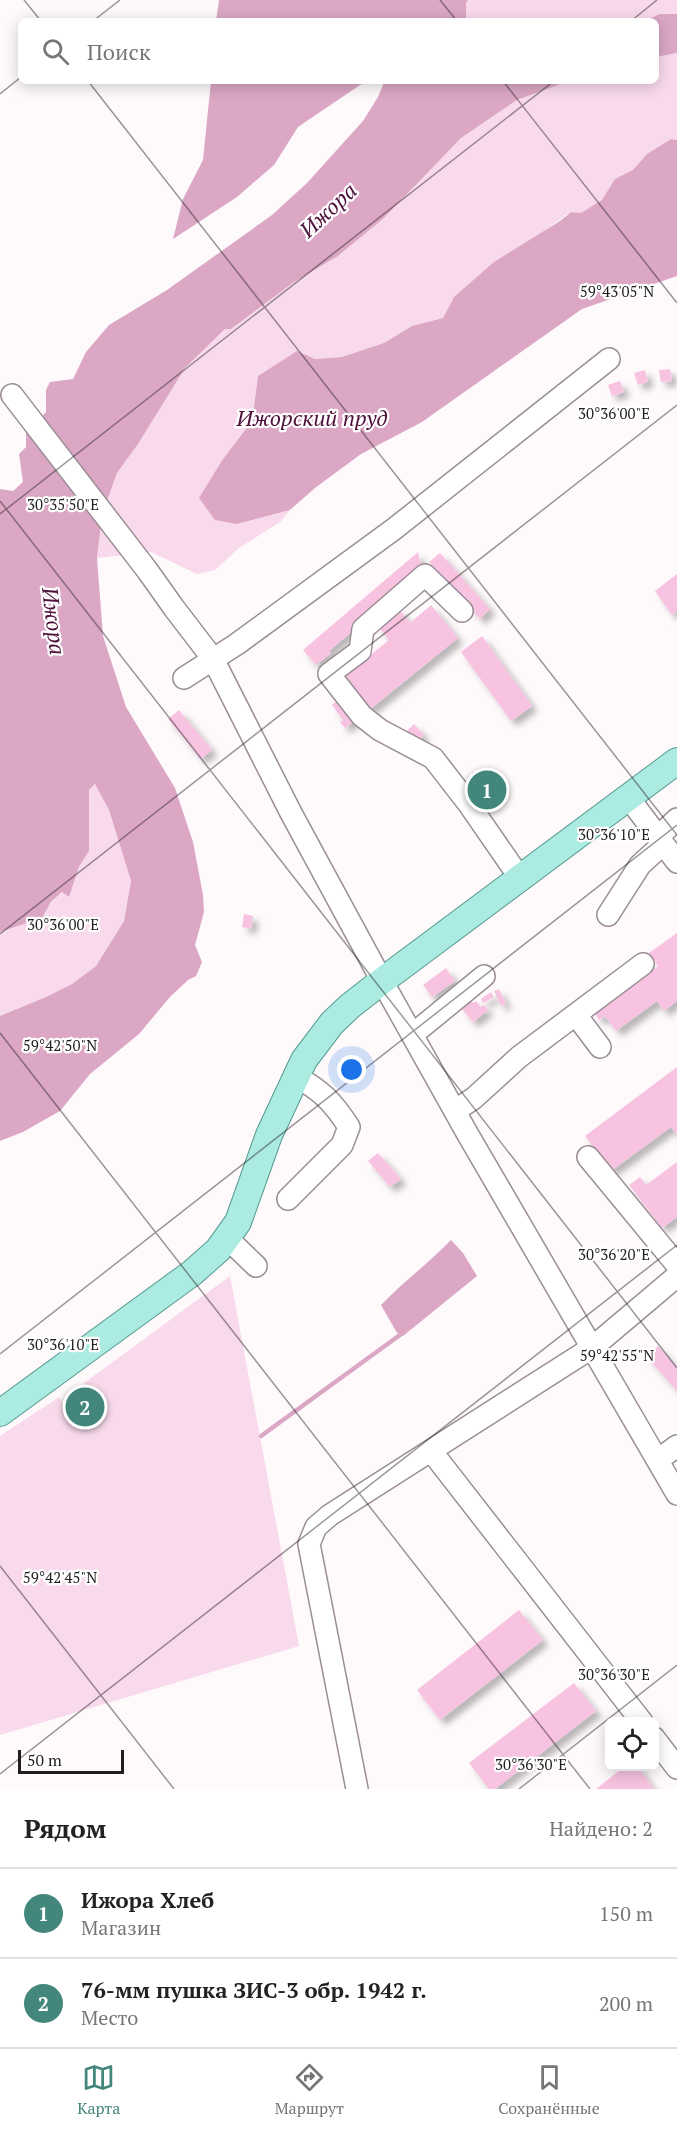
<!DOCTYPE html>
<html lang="ru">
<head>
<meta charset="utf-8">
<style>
  :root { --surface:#fff; --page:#f2f2f2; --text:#222; --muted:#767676; --line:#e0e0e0; --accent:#43877c }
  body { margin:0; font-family:"PT Serif",serif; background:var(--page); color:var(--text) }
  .controls { position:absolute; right:18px; bottom:18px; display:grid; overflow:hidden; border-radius:9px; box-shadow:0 3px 15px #0003 }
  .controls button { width:54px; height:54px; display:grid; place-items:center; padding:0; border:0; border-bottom:2px solid var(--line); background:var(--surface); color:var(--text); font:30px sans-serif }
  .scale { position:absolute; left:18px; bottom:15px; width:106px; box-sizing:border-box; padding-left:6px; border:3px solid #211d20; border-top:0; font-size:16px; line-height:21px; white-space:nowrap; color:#211d20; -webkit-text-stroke:4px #fff; paint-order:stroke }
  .you { position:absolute; left:352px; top:1070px; width:21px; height:21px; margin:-15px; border:4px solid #fff; border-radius:50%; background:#1a73e8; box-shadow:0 0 0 9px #1a73e833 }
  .badge { display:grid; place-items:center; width:39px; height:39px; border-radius:50%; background:var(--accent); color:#fff; font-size:20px; font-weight:700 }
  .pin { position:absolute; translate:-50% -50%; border:3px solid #fff; box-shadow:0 2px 6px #0006 }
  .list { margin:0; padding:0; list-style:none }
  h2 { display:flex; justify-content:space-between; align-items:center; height:78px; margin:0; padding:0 24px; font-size:26px }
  h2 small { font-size:20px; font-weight:400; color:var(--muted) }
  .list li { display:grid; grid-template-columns:39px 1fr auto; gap:18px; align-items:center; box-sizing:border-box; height:90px; padding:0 24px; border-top:2px solid var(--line) }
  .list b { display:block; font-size:22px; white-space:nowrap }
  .list p { margin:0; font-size:20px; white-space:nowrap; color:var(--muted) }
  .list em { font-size:20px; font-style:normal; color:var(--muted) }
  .icon { flex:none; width:33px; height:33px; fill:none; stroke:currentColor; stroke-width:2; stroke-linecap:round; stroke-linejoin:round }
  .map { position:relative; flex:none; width:677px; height:1789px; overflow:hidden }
  .search { position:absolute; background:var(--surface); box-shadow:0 3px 15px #0003; left:18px; right:18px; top:18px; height:66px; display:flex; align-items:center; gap:15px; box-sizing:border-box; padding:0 21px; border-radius:9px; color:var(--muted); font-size:22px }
  .sheet { height:258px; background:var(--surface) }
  nav { display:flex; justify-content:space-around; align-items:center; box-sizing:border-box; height:84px; border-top:2px solid var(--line); background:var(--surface); font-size:16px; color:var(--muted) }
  nav a { display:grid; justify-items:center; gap:3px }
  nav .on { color:var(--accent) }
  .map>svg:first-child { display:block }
  .green { fill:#f9daec }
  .water { fill:#dba7c5 }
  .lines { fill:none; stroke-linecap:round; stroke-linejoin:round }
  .stream { stroke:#dba7c5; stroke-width:4.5 }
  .building { fill:#f8c2e1; filter:url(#shadow) }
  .minor-casing { stroke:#998e94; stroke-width:24 }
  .major-casing { stroke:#569a90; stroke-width:28 }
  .minor { stroke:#fff; stroke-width:21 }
  .major { stroke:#abebe1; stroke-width:26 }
  .ticks { fill:none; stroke:#211d20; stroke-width:1.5; stroke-opacity:0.45 }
  .labels { text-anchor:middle; stroke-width:4.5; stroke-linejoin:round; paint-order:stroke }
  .water-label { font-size:22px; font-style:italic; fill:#4f123c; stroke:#fff }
  .ticks-label { font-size:15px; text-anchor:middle; fill:#211d20; stroke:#fff; stroke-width:4.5; stroke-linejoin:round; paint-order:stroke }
</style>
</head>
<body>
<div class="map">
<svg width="677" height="1789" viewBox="0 0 677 1789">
  <defs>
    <filter id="shadow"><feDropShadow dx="5.5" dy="5.5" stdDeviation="3" flood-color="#0004"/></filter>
  </defs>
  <rect width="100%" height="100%" fill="#fef9fb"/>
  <!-- green -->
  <path class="green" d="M 468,0 L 677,0 L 677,14 L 659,14 L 646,21 L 466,21 L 466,3 Z
    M 677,53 L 677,140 L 671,139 L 647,154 L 633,171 L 615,179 L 603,200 L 581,213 L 570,212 L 454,297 L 443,318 L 412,326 L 384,343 L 342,357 L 315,359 L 258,376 L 252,421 L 223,459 L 237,524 L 290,510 L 280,522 L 239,548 L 215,570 L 197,574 L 151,552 L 97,558 L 102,515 L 117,473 L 138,444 L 185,368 L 225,329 L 294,282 L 338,256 L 384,218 L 461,138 L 517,100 L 569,81 L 656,81 L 656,57 Z
    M 96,784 L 109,810 L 131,881 L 124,921 L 96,966 L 72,984 L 46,997 L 0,1016 L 0,932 L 42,918 L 51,903 L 62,892 L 69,897 L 79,867 L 89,851 L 89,790 Z
    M 230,1276 L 299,1646 L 0,1735 L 0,1436 L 59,1397 L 73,1424 L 95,1406 L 84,1383 Z"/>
  <!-- water -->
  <path class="water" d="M 219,0 L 468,0 L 466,3 L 466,21 L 216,21 Z
    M 659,14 L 677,14 L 677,53 L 656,57 L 656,21 L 646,21 Z
    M 211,81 L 371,81 L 360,85 L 298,127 L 274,165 L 237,197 L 173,239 L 183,199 L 203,160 Z
    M 382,81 L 569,81 L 517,100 L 461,138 L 384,218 L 338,256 L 294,282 L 231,329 L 225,329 L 185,368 L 138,444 L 117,473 L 102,515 L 97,558 L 103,636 L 126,707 L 175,788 L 193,842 L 203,895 L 204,912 L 195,945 L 202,962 L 196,976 L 188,980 L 170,997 L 139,1034 L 90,1074 L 60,1111 L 23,1132 L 0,1141 L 0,1016 L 46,997 L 72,984 L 96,966 L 124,921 L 131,881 L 109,810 L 95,784 L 89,790 L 89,851 L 79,867 L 69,897 L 62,892 L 51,902 L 42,918 L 0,932 L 0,489 L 13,491 L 23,482 L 19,454 L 26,447 L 26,433 L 46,412 L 46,390 L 50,382 L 73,379 L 86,352 L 109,325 L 167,290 L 272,215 L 307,183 L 363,121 L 378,97 L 383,85 Z
    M 671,139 L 677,140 L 677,276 L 582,309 L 422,422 L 361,454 L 315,488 L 290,510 L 237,524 L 215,520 L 199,498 L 223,459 L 252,421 L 258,376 L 297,351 L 315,359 L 342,357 L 384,343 L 412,326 L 443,318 L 454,297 L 494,262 L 560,221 L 571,212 L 581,213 L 602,200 L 615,179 L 633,170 L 647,154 Z
    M 451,1240 L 463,1253 L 477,1276 L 403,1336 L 397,1333 L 381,1305 C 403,1282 429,1263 451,1240 Z"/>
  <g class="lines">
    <!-- stream -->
    <path class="stream" d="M 261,1436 L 404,1332"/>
  </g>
  <!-- building -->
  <path class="building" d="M 670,369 L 672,381 L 661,382 L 659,370 Z
    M 645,370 L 648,382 L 638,385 L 634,373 Z
    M 620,381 L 624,392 L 612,396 L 608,385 Z
    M 418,552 L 422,572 L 329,651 L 331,653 L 316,665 L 303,650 Z
    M 440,553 L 490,609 L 480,619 L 429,562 Z
    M 677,574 L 677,611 L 672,615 L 655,591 Z
    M 431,605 L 458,638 L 368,711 L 341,679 L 389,640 L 377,625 L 398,608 L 410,623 Z
    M 482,636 L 532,706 L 511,721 L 461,652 Z
    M 342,697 L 359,717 L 345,728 L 340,722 L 343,720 L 332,705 Z
    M 179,710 L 212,750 L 201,759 L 168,719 Z
    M 414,724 L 424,735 L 415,743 L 405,733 Z
    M 487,782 L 494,791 L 486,798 L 479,789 Z
    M 244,914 L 253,916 L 251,929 L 242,927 Z
    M 677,933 L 677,1001 L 664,1011 L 657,1001 L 616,1031 L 605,1016 L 599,1020 L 594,1012 L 658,966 L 649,953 Z
    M 446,968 L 455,981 L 432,997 L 423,985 Z
    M 499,989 L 506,1004 L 501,1006 L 494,991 Z
    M 491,992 L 494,997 L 483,1003 L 481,999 Z
    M 471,1000 L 473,1003 L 476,1001 L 481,1007 L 484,1005 L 488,1010 L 473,1022 L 461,1008 Z
    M 677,1067 L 677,1135 L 671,1127 L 611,1171 L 585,1136 Z
    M 378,1153 L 401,1179 L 390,1187 L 368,1161 Z
    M 677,1162 L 677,1217 L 662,1228 L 629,1185 L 640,1177 L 646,1185 Z
    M 658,1346 L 677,1368 L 677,1391 L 646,1356 Z
    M 519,1610 L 543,1640 L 440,1720 L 417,1690 Z
    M 574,1683 L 596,1711 L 495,1789 L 489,1789 L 469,1763 Z
    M 625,1766 L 637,1766 L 654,1789 L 596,1789 Z"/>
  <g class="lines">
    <defs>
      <path id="minor" d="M 12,395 L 147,570 L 174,608 L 213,659 L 291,813 L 382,981 L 467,1133 L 677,1494
        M 462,611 L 425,575 L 363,629 L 360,651 L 329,674 L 362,716 L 380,730 L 433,758 L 468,803 L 520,878
        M 184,678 L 237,644 L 394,529 L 609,359
        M 628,797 L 677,862
        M 658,837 L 677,819
        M 608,915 L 640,865 L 663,844
        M 576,1015 L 600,1047
        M 412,1035 L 484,976
        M 455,1111 L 474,1098 L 519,1057 L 643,964
        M 588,1157 L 677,1265
        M 288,1199 L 342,1145 L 349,1127 C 333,1102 321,1090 295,1076
        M 228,1239 L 256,1266
        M 432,1452 L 642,1722
        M 658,1460 L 677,1446
        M 654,1738 L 677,1768
        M 357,1789 L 309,1544 L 316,1527 L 330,1515 L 593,1347 L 677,1276"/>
      <path id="major" d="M 0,1413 L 192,1273 L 218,1250 L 238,1222 L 269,1135 L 304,1060 L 332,1023 L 350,1006 L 382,981 L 677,761"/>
    </defs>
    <!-- minor casing -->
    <use href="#minor" class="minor-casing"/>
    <!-- major casing -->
    <use href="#major" class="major-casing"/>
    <!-- minor -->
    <use href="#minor" class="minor"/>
    <!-- major -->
    <use href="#major" class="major"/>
  </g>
  <!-- ticks -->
  <path class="ticks" d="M 24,0 L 41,21M 440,0 L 457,21M 93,21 L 120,0M 631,21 L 657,0M 88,81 L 677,835M 503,81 L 677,303M 0,94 L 21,77M 0,501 L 677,1368M 0,514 L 554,81M 0,934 L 677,405M 0,1033 L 590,1789M 0,1354 L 677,825M 0,1566 L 174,1789M 0,1774 L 677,1245M 519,1789 L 677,1665"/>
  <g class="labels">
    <!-- water labels -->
    <g class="water-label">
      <text transform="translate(328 210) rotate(-43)" y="8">Ижора</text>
      <text x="312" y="426">Ижорский пруд</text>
      <text transform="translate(54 621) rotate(83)" y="8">Ижора</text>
    </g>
  </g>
  <g class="ticks-label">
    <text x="617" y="297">59°43'05"N</text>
    <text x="614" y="419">30°36'00"E</text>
    <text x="63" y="510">30°35'50"E</text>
    <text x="614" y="840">30°36'10"E</text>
    <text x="63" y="930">30°36'00"E</text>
    <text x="60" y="1051">59°42'50"N</text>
    <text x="614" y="1260">30°36'20"E</text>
    <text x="63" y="1350">30°36'10"E</text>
    <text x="617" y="1361">59°42'55"N</text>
    <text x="60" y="1583">59°42'45"N</text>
    <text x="614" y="1680">30°36'30"E</text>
    <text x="531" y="1770">30°36'30"E</text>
  </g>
</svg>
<div class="controls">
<button><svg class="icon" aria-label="locate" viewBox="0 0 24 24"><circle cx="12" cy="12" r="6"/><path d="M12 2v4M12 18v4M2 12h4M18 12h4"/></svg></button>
</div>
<div class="scale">50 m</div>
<div class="you"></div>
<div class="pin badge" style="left:487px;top:790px">1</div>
<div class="pin badge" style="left:85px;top:1407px">2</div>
<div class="search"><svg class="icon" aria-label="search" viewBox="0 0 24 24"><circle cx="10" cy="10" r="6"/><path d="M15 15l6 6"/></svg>Поиск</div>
</div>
<section class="sheet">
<h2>Рядом<small>Найдено: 2</small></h2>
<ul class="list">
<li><span class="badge">1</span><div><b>Ижора Хлеб</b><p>Магазин</p></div><em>150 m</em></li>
<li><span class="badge">2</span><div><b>76-мм пушка ЗИС-3 обр. 1942 г.</b><p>Место</p></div><em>200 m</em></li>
</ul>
</section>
<nav>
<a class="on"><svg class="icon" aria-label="map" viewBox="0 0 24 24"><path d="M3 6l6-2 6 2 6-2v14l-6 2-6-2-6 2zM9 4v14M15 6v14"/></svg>Карта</a>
<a><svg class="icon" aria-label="directions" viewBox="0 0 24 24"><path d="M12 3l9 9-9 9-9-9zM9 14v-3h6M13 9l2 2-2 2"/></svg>Маршрут</a>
<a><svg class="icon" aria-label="saved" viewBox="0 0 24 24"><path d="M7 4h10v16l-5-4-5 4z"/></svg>Сохранённые</a>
</nav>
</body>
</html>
